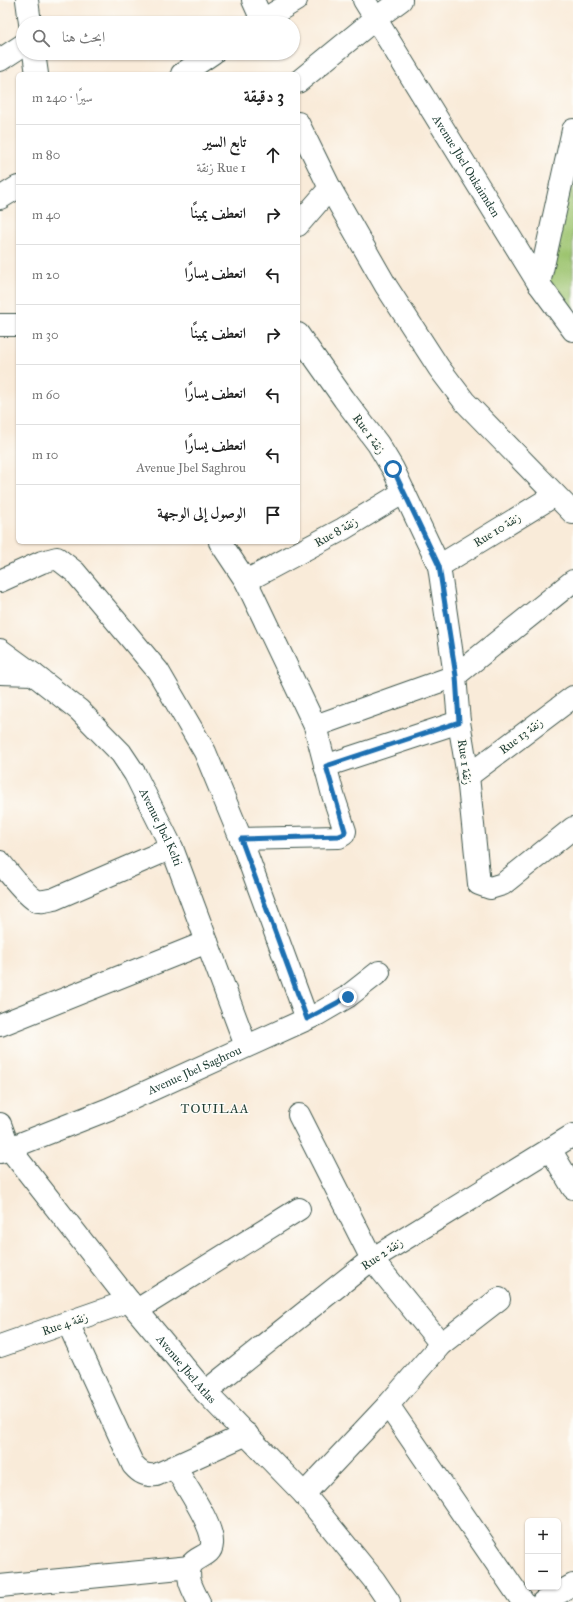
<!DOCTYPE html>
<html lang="ar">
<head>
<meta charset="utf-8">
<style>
  :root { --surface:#fff; --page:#f2f2f2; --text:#222; --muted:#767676; --line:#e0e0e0 }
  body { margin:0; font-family:"IM FELL Great Primer",Amiri,serif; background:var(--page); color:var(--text); direction:rtl }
  .controls { position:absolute; right:12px; bottom:12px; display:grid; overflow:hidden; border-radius:6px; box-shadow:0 1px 3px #0004 }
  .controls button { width:36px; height:36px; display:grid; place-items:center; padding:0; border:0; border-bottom:1px solid var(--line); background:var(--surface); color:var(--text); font:20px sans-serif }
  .stop { position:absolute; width:12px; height:12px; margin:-9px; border:3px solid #1f6fb2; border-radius:50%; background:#fff }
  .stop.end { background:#1f6fb2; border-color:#fff; box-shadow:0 1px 4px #0008 }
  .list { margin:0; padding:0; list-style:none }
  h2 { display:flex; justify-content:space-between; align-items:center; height:52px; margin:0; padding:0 16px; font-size:17px }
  h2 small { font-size:13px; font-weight:400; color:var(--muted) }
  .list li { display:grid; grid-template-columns:26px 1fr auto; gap:12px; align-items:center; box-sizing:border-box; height:60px; padding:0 16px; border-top:1px solid var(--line) }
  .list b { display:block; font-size:15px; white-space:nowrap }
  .list p { margin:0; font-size:13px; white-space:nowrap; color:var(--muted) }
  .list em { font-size:13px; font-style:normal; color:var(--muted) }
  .icon { flex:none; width:22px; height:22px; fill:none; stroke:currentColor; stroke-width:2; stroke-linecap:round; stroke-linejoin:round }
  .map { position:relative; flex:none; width:573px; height:1602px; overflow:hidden; direction:ltr }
  .search { position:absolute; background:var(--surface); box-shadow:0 1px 3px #0004; left:16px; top:16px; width:284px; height:44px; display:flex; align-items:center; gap:10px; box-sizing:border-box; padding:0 14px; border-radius:22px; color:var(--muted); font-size:15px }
  .panel { position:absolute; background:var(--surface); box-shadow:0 1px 3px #0004; left:16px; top:72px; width:284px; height:472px; border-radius:6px; direction:rtl }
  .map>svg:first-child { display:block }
  .green { fill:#9dc46f; stroke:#5e8052 }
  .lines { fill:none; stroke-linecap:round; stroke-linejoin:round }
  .minor-casing { stroke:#40574d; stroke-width:24 }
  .minor { stroke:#fff; stroke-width:22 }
  .route { stroke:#1f6fb2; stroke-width:5 }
  .labels { text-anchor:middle; stroke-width:3; stroke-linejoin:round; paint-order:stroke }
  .street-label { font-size:12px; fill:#1f3d34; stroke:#fdfcf7 }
  .neighbourhood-label { font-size:13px; letter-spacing:1px; fill:#1f3d34; stroke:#fdfcf7 }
</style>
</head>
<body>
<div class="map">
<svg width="573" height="1602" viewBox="0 0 573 1602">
  <rect width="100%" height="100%" fill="#fdfcf7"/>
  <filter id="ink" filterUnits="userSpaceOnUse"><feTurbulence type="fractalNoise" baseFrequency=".025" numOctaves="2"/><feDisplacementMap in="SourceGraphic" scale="8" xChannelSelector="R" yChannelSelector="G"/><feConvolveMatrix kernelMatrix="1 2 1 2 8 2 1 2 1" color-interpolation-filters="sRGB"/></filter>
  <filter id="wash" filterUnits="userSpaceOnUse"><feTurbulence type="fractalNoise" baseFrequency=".012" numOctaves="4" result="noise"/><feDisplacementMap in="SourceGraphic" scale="16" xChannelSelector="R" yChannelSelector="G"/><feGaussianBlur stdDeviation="0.9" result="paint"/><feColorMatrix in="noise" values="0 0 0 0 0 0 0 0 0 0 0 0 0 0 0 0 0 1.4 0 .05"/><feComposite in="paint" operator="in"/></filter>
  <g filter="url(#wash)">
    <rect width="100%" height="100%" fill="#f9ebd9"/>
    <!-- green -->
    <path class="green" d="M 573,156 L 573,310 L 545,276 Z"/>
  </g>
  <g filter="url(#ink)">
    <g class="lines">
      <defs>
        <g id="minor">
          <path d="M 27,0 L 30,23"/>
          <path d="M 253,0 L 262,20"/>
          <path id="s1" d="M 364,0 L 539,284 L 573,330"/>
          <path d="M 258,23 L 296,0"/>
          <path d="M 34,53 L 37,74"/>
          <path d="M 0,60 L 23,45"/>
          <path d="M 182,74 L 213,53"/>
          <path d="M 298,82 L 375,19 L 401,0"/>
          <path d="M 298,123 L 330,188 L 386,286 L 439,368 L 464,401 L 573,513"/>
          <path d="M 0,198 L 18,187"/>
          <path d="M 298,225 L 330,188"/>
          <path d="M 539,284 L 573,130"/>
          <path d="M 0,325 L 18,325"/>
          <path d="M 298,334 L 344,399 L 378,444 L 393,469 L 439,566 L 455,676 L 459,722 L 468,776 L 479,884 L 490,888 L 503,884 L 573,828"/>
          <path d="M 220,542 L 246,581 L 315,726 L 333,795 L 345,831 L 344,834 L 339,837 L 241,839"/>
          <path d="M 439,566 L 555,495"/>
          <path d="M 0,581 L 42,562 L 57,558 L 75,572 L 158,671 L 205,752 L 241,839 L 307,1019"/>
          <path d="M 246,581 L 343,529 L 404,492"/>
          <path d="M 0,650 L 33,674"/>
          <path id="s2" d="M 0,673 L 33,674 L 79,710 L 121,753 L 135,774 L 172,848 L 246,1046"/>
          <path d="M 315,726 L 455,676 L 573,581"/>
          <path d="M 325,766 L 459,722"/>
          <path d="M 468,776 L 573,697"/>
          <path d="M 0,862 C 8,872 25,894 35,900 C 41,903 48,900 54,899 L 172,848"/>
          <path d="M 0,1025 L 207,942"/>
          <path d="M 299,1115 L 372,1259 L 441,1344"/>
          <path id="s3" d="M 0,1124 L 9,1148 L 129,1301 L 205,1392 L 304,1494 L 374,1580 L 389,1602"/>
          <path d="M 550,1149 L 573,1188"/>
          <path id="s4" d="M 0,1152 L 109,1109 L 318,1014 L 347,997 L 379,972"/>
          <path d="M 137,1310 L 299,1209"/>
          <path d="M 68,1323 L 133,1465 C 140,1473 145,1476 156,1475 L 247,1434"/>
          <path d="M 0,1346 L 129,1301"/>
          <path d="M 205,1392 L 372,1259 L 573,1135"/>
          <path d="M 388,1405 L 523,1602"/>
          <path d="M 175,1467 C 184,1484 214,1525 212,1544 C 211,1562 184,1552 190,1582 C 192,1589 196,1596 199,1602"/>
          <path d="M 304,1494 L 388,1405 L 441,1344 L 499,1299"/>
          <path d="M 0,1586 L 190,1567"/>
          <path d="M 543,1602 L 573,1585"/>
        </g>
      </defs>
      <!-- minor casing -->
      <use href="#minor" class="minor-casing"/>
      <!-- minor -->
      <use href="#minor" class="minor"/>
    </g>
  </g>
  <g class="lines" filter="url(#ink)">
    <!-- route -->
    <path class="route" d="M 348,997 L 307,1019 L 241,839 L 339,836 L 344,834 L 345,831 L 326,766 L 459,722 L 456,676 L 439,566 L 393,469"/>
  </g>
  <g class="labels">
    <!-- street labels -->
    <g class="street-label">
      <text dy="4" stroke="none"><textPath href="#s1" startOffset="195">Avenue Jbel Oukaimden</textPath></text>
      <text transform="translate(369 434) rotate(54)" y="4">Rue 1 زنقة</text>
      <text transform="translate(497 530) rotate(-32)" y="4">Rue 10 زنقة</text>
      <text transform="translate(336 532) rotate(-30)" y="4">Rue 8 زنقة</text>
      <text transform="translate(521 736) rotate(-37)" y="4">Rue 13 زنقة</text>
      <text transform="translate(465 762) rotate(82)" y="4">Rue 1 زنقة</text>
      <text dy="4" stroke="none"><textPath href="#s2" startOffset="236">Avenue Jbel Kelti</textPath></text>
      <text dy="4" stroke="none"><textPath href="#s4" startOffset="211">Avenue Jbel Saghrou</textPath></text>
      <text transform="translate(382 1254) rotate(-34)" y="4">Rue 2 زنقة</text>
      <text transform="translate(65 1324) rotate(-19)" y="4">Rue 4 زنقة</text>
      <text dy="4" stroke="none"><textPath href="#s3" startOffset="309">Avenue Jbel Atlas</textPath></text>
    </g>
    <!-- neighbourhood labels -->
    <g class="neighbourhood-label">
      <text x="215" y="1113">TOUILAA</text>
    </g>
  </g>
</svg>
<div class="controls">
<button>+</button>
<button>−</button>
</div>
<div class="stop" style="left:393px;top:469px"></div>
<div class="stop end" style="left:348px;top:997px"></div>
<div class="search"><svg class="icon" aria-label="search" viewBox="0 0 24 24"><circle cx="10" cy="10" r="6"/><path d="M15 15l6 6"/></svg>ابحث هنا</div>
<section class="panel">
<h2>3 دقيقة<small>سيرًا · 240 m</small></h2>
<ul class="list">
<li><svg class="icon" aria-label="ahead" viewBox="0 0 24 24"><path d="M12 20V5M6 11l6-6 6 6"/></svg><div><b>تابع السير</b><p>Rue 1 زنقة</p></div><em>80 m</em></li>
<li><svg class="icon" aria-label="right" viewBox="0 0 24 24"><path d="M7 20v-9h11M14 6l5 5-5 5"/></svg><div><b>انعطف يمينًا</b></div><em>40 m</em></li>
<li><svg class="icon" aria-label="left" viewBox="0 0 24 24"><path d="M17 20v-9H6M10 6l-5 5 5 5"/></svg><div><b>انعطف يسارًا</b></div><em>20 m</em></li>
<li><svg class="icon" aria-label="right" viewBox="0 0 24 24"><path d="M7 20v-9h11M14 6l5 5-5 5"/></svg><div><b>انعطف يمينًا</b></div><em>30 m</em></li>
<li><svg class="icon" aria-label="left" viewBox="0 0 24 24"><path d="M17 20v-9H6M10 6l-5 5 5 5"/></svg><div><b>انعطف يسارًا</b></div><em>60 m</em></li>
<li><svg class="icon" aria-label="left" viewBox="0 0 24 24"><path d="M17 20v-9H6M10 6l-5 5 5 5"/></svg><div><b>انعطف يسارًا</b><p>Avenue Jbel Saghrou</p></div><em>10 m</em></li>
<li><svg class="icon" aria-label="arrive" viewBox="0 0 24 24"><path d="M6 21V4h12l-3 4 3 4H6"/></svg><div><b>الوصول إلى الوجهة</b></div></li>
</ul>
</section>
</div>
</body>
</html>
